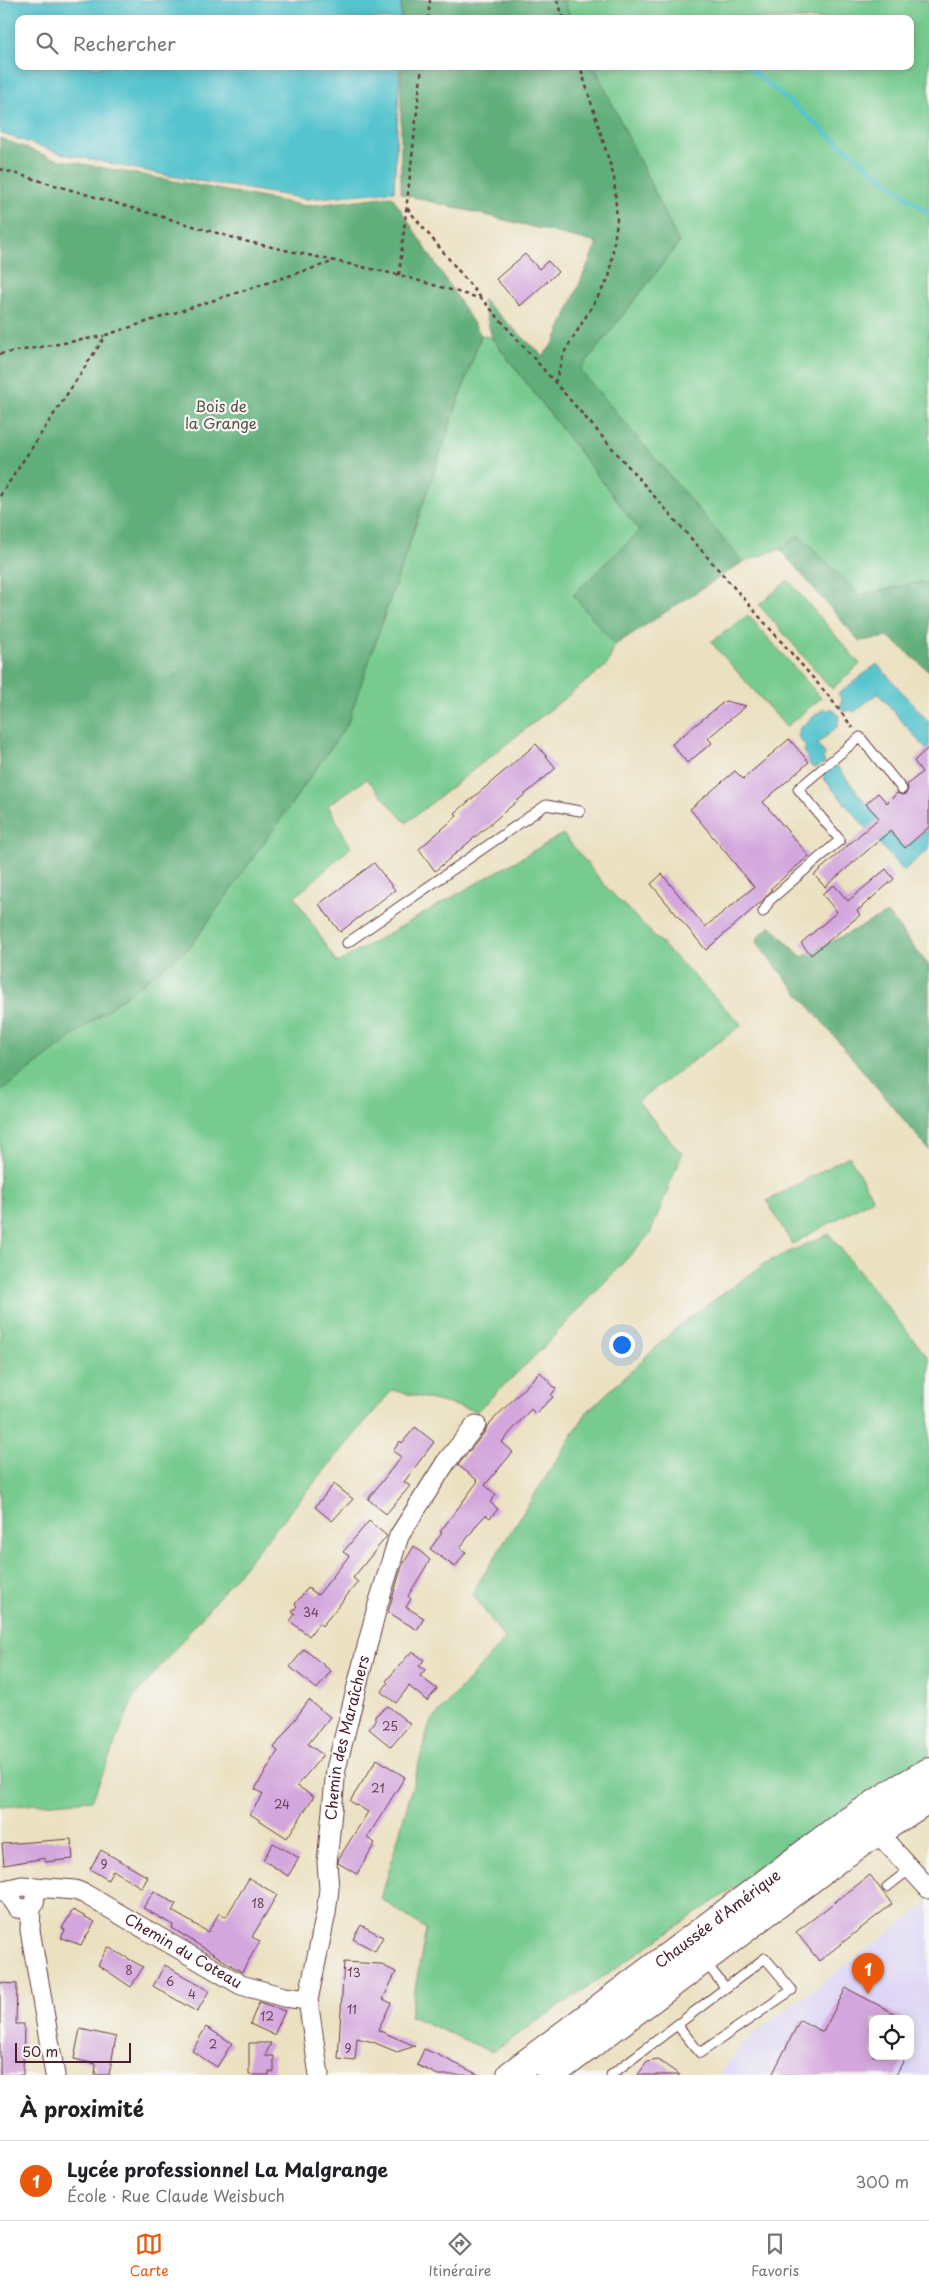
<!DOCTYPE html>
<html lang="fr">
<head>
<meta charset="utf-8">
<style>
  :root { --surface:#fff; --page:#f6f6f6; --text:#202124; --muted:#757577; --line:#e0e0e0; --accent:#ea580c }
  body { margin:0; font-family:"Playpen Sans",sans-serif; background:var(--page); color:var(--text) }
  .controls { position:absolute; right:15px; bottom:15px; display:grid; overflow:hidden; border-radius:10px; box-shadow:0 2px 12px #0003 }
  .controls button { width:45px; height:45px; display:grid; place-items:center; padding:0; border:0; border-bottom:1px solid var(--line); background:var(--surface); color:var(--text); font:25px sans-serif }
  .scale { position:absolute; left:15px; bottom:12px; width:116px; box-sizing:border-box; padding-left:5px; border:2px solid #4a1f2b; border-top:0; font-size:14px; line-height:18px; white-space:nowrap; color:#4a1f2b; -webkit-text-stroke:4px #f6f6f2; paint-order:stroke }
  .you { position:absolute; left:621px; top:1344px; width:18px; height:18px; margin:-12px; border:4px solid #fff; border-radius:50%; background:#1a73e8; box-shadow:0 0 0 8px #1a73e833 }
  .badge { display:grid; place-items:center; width:32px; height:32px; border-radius:50%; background:var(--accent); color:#fff; font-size:16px; font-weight:700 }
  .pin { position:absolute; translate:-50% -41px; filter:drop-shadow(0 1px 2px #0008) }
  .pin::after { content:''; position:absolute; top:26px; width:18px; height:15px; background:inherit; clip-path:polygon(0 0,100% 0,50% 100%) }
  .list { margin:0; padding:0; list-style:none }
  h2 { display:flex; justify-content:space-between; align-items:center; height:65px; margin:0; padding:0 20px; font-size:21px }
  h2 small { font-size:16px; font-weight:400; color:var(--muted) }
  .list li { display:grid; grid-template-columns:32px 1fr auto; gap:15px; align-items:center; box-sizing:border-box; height:80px; padding:0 20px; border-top:1px solid var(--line) }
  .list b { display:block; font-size:19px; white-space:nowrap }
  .list p { margin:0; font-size:16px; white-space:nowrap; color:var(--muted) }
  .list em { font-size:16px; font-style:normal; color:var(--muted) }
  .icon { flex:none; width:28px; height:28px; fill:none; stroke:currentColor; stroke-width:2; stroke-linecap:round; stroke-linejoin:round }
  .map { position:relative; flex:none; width:929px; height:2075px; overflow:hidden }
  .search { position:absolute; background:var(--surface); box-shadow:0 2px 12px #0003; left:15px; right:15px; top:15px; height:55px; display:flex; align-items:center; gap:12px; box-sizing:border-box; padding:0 18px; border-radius:10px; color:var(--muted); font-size:19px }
  .sheet { height:145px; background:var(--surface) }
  nav { display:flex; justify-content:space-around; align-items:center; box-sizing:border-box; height:70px; border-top:1px solid var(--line); background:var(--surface); font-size:14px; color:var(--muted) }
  nav a { display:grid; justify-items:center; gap:2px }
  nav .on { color:var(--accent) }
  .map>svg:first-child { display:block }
  .built { fill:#ddd5f6; fill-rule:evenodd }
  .green { fill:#77cb8f; stroke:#60755d }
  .forest { fill:#61af7a; stroke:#566752 }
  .water { fill:#57c4ce; stroke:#50727c }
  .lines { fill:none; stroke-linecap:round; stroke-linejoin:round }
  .stream { stroke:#57c4ce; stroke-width:4.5 }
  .building { fill:#d3a6dd }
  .service-casing { stroke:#623c41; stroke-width:11 }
  .minor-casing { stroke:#623c41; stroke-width:21 }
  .primary-casing { stroke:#623c41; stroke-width:30 }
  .path { stroke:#623c41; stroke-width:2.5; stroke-dasharray:4 4; stroke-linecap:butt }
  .service { stroke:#fff; stroke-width:9 }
  .minor { stroke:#fff; stroke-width:19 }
  .primary { stroke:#fff; stroke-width:28 }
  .labels { text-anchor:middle; stroke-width:4.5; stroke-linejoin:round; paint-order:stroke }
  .number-label { font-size:12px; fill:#6c4158 }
  .park-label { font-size:15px; fill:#585349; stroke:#f6f6f2 }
  .street-label { font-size:15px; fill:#4a1f2b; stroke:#f6f6f2 }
</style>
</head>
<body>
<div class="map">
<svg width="929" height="2075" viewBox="0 0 929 2075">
  <rect width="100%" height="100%" fill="#f6f6f2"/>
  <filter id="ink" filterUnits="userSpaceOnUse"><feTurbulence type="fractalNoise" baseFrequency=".02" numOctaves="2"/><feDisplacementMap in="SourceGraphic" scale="10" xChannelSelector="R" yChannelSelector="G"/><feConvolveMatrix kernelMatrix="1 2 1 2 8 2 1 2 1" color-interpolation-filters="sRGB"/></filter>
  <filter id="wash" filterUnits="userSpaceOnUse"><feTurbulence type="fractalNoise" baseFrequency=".0096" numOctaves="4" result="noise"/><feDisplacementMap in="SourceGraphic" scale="20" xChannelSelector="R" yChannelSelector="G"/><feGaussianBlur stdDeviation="1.12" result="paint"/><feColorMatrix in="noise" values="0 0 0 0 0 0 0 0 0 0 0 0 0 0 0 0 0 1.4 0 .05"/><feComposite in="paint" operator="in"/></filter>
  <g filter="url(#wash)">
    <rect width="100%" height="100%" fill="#ebe0c0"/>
    <!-- built -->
    <path class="built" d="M 929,1902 L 929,2075 L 720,2075 L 742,2043 ZM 873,2019 L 910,2019 L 910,2056 L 873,2056 Z"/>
    <!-- green -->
    <path class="green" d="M 563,0 L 929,0 L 929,586 L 920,582 L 860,595 L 799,535 L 780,549 L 743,562 L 580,370 L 679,243 L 594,66 L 910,66 L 910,19 L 572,19 Z
      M 481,335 L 492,338 L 640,531 L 573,595 L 615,645 L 607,665 L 406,823 L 367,779 L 328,805 L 351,847 L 295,897 L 337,963 L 563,834 L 608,889 L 742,1025 L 638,1101 L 682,1154 L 650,1234 L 539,1352 L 477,1411 L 392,1390 L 133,1699 L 92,1800 L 0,1807 L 0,1092 L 191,946 L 347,725 Z
      M 788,580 L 860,664 L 832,689 L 759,605 Z
      M 748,615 L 821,698 L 786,727 L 711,642 Z
      M 849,1156 L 873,1199 L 792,1244 L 767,1201 Z
      M 829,1234 L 929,1359 L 929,1755 L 492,2052 L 410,2016 L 426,1929 L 381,1899 L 430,1723 L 505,1639 L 472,1593 L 587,1412 L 681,1324 L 767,1262 Z"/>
    <!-- forest -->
    <path class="forest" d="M 402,0 L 563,0 L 572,19 L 401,19 Z
      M 401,66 L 594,66 L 679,243 L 580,370 L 743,562 L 615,645 L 573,595 L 640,531 L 492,338 L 482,299 L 543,356 L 555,341 L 597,243 L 401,194 Z
      M 0,138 L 52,158 L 306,206 L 392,196 L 481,335 L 347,725 L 191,946 L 0,1092 Z
      M 799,535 L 860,595 L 920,582 L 929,586 L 929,671 L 889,637 L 859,641 L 780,549 Z
      M 887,913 L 929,966 L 929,1150 L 757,944 L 758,937 L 770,925 L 802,957 Z"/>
    <!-- water -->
    <path class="water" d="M 0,0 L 401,0 L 401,19 L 19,19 L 19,66 L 400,66 L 394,191 L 307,199 L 170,176 L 60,153 L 0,133 Z
      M 877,664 L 929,722 L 929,753 L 878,693 L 854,712 L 850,710 L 844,712 L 840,706 L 842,699 L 838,694 Z
      M 824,708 L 827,711 L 832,708 L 839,716 L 838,726 L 817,744 L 826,755 L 823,757 L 825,763 L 815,768 L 811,766 L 804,751 L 806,747 L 798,736 L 800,728 Z
      M 829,765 L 838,767 L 866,804 L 905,848 L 929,828 L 929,849 L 903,871 L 824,779 L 823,771 Z"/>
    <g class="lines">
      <!-- stream -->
      <path class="stream" d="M 462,19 L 484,14 L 524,19
        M 747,66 L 835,140 L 929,214"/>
    </g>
    <g id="blocks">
      <!-- building -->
      <path class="building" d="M 525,254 L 539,269 L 548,261 L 558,272 L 520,306 L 496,279 Z
        M 725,701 L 746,706 L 708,738 L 712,743 L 687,763 L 672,744 Z
        M 789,739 L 809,762 L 763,802 L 809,856 L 770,889 L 772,890 L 762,901 L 706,950 L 651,884 L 662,874 L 705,927 L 754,887 L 690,809 L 735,771 L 743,779 Z
        M 536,744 L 556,768 L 435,871 L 419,849 L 457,816 L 455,813 Z
        M 929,747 L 929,827 L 905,848 L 890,831 L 825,887 L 814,875 L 879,818 L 866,804 L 878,793 L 887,803 L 897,793 L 902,795 L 906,794 L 908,789 L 907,785 L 922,772 L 914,761 Z
        M 374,863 L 395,890 L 340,932 L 319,904 Z
        M 886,869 L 894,879 L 857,911 L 860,915 L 811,955 L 801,943 L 837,912 L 822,894 L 834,885 L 848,901 Z
        M 540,1372 L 556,1389 L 551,1395 L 553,1397 L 535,1414 L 531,1409 L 502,1442 L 513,1452 L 485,1485 L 496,1495 L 490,1502 L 498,1509 L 490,1518 L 486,1515 L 479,1522 L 460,1548 L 466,1552 L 455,1567 L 430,1549 L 442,1533 L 440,1532 L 478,1481 L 458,1465 L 485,1432 L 487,1426 Z
        M 415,1427 L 434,1442 L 404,1482 L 410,1486 L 386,1514 L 368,1499 L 401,1457 L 393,1451 L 400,1441 L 402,1443 Z
        M 334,1484 L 353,1499 L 332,1521 L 315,1507 Z
        M 369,1521 L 387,1536 L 353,1578 L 358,1582 L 322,1626 L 319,1623 L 309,1636 L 290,1621 L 295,1614 L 292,1612 L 297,1606 L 295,1604 L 308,1588 L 318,1595 L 349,1556 L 343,1552 Z
        M 414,1546 L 430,1560 L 408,1596 L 411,1599 L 406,1607 L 424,1618 L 417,1630 L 388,1612 L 402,1566 Z
        M 304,1649 L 331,1671 L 317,1689 L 290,1667 Z
        M 412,1651 L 424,1660 L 419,1666 L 425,1670 L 420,1676 L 437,1689 L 427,1701 L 409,1686 L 396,1703 L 381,1692 L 388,1683 L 386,1681 Z
        M 309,1700 L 330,1717 L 308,1744 L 323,1755 L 297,1786 L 314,1796 L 287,1838 L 250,1814 L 263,1794 L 255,1789 L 278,1751 L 274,1748 Z
        M 388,1706 L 410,1724 L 391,1747 L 369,1729 L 375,1722 L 375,1716 Z
        M 377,1759 L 405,1777 L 367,1838 L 375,1843 L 357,1874 L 338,1863 L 339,1858 L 368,1812 L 350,1801 Z
        M 71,1839 L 73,1859 L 45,1862 L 45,1858 L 4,1865 L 2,1844 Z
        M 273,1843 L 299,1858 L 288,1876 L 263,1860 Z
        M 101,1850 L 148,1877 L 142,1888 L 113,1870 L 108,1880 L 90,1869 Z
        M 870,1875 L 892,1904 L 819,1961 L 796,1932 Z
        M 249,1878 L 277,1895 L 252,1937 L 260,1941 L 242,1972 L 172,1928 L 173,1925 L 143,1908 L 154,1891 L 176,1904 L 172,1911 L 208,1932 L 219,1913 L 226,1917 Z
        M 73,1910 L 95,1922 L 81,1945 L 61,1938 L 65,1930 L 62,1928 Z
        M 361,1925 L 383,1937 L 375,1951 L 353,1939 Z
        M 108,1947 L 143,1967 L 131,1987 L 98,1965 Z
        M 344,1962 L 380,1964 L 396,1972 L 383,1999 L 391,2003 L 378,2030 L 415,2046 L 397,2052 L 373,2042 L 357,2038 L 355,2061 L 338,2059 Z
        M 165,1965 L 209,1991 L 197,2012 L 153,1986 Z
        M 0,1983 L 17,1984 L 16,2024 L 24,2024 L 23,2075 L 0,2075 Z
        M 846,1988 L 905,2019 L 873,2019 L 873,2056 L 906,2056 L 896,2075 L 772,2075 L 800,2020 L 823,2032 Z
        M 259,2002 L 285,2011 L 274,2035 L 250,2024 Z
        M 206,2027 L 232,2043 L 217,2067 L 192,2051 Z
        M 80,2029 L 116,2037 L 109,2075 L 95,2075 L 96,2064 L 74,2059 Z
        M 249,2043 L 271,2043 L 265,2056 L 274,2056 L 274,2072 L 269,2072 L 269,2075 L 249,2075 Z
        M 424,2049 L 436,2054 L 479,2075 L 438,2075 L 417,2065 Z
        M 658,2060 L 680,2075 L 638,2075 L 647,2062 Z"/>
    </g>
  </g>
  <g filter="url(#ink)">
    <use href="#blocks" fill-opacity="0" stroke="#623c41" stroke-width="1"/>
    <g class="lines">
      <defs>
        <path id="service" d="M 763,912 L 770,900 L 840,840 L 798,789 L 860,737 L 902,789
          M 347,943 L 546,805 L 580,811
          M 887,1887 L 910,1869
          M 705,1962 L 725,1987
          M 611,2075 L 765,1958 L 792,1990 L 700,2053 L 678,2026"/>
        <g id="minor">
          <path d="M 876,1831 L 929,1889"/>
          <path d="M 16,1888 L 12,1893 L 11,1899 L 17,1908 L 28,1909 L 34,1904 L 35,1897"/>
          <path id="s1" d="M 0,1891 L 22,1886 L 75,1890 L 85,1894 L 241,1985 L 284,1997 L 308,2000"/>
          <path d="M 31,1907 L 30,1930 L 55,2075"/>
          <path id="s2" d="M 319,2075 L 308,2000 L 326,1913 L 329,1889 L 327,1863 L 336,1769 L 376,1611 L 399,1536 L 446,1462 L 476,1425"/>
        </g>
        <g id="primary">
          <path id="s3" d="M 511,2075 L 843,1825 L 897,1790 L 929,1772"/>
          <path d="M 550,2075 L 841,1856 L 929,1798"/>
        </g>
      </defs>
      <!-- service casing -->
      <use href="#service" class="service-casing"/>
      <!-- minor casing -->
      <use href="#minor" class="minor-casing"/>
      <!-- primary casing -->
      <use href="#primary" class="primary-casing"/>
      <!-- path -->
      <path class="path" d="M 557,0 L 564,19
        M 428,19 L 430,0
        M 0,169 L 244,241 L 399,275 L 482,299 L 827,694 L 853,728
        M 407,208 L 481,298
        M 399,275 L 422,66
        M 0,354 L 104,336
        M 555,383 L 564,353 L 609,278 L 617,221 L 614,177 L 580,66
        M 0,496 L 106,335 L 332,262"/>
      <!-- service -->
      <use href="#service" class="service"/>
      <!-- minor -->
      <use href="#minor" class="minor"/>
      <!-- primary -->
      <use href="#primary" class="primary"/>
    </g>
  </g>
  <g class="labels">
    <!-- number labels -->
    <g class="number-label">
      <text x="311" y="1617">34</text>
      <text x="390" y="1731">25</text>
      <text x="378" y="1793">21</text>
      <text x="282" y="1809">24</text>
      <text x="104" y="1869">9</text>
      <text x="258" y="1908">18</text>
      <text x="129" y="1975">8</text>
      <text x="354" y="1977">13</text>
      <text x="170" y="1986">6</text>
      <text x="192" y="1999">4</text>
      <text x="352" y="2014">11</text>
      <text x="267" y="2021">12</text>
      <text x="213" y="2049">2</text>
      <text x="348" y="2053">9</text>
    </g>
    <!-- park labels -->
    <g class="park-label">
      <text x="221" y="412">Bois de<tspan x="221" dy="17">la Grange</tspan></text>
    </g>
    <!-- street labels -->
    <g class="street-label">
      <text dy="5" stroke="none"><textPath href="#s2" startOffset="342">Chemin des Maraîchers</textPath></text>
      <text dy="5" stroke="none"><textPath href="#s3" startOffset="259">Chaussée d'Amérique</textPath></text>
      <text dy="5" stroke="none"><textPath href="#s1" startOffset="200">Chemin du Coteau</textPath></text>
    </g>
  </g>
</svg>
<div class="controls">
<button><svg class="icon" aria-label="locate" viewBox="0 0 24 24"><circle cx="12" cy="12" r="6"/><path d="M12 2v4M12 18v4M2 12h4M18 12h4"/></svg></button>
</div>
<div class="scale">50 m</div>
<div class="you"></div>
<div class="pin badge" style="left:868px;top:1994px">1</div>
<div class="search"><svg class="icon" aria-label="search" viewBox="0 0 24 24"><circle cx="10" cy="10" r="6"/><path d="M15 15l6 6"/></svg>Rechercher</div>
</div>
<section class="sheet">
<h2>À proximité<small></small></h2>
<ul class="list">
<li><span class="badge">1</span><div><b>Lycée professionnel La Malgrange</b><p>École · Rue Claude Weisbuch</p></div><em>300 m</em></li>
</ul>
</section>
<nav>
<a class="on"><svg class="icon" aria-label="map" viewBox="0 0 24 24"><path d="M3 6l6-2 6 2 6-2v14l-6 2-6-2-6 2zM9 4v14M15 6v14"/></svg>Carte</a>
<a><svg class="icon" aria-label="directions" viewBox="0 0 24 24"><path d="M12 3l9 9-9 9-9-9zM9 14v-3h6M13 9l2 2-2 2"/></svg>Itinéraire</a>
<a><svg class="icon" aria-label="saved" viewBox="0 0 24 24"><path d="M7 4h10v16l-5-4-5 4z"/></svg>Favoris</a>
</nav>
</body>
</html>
